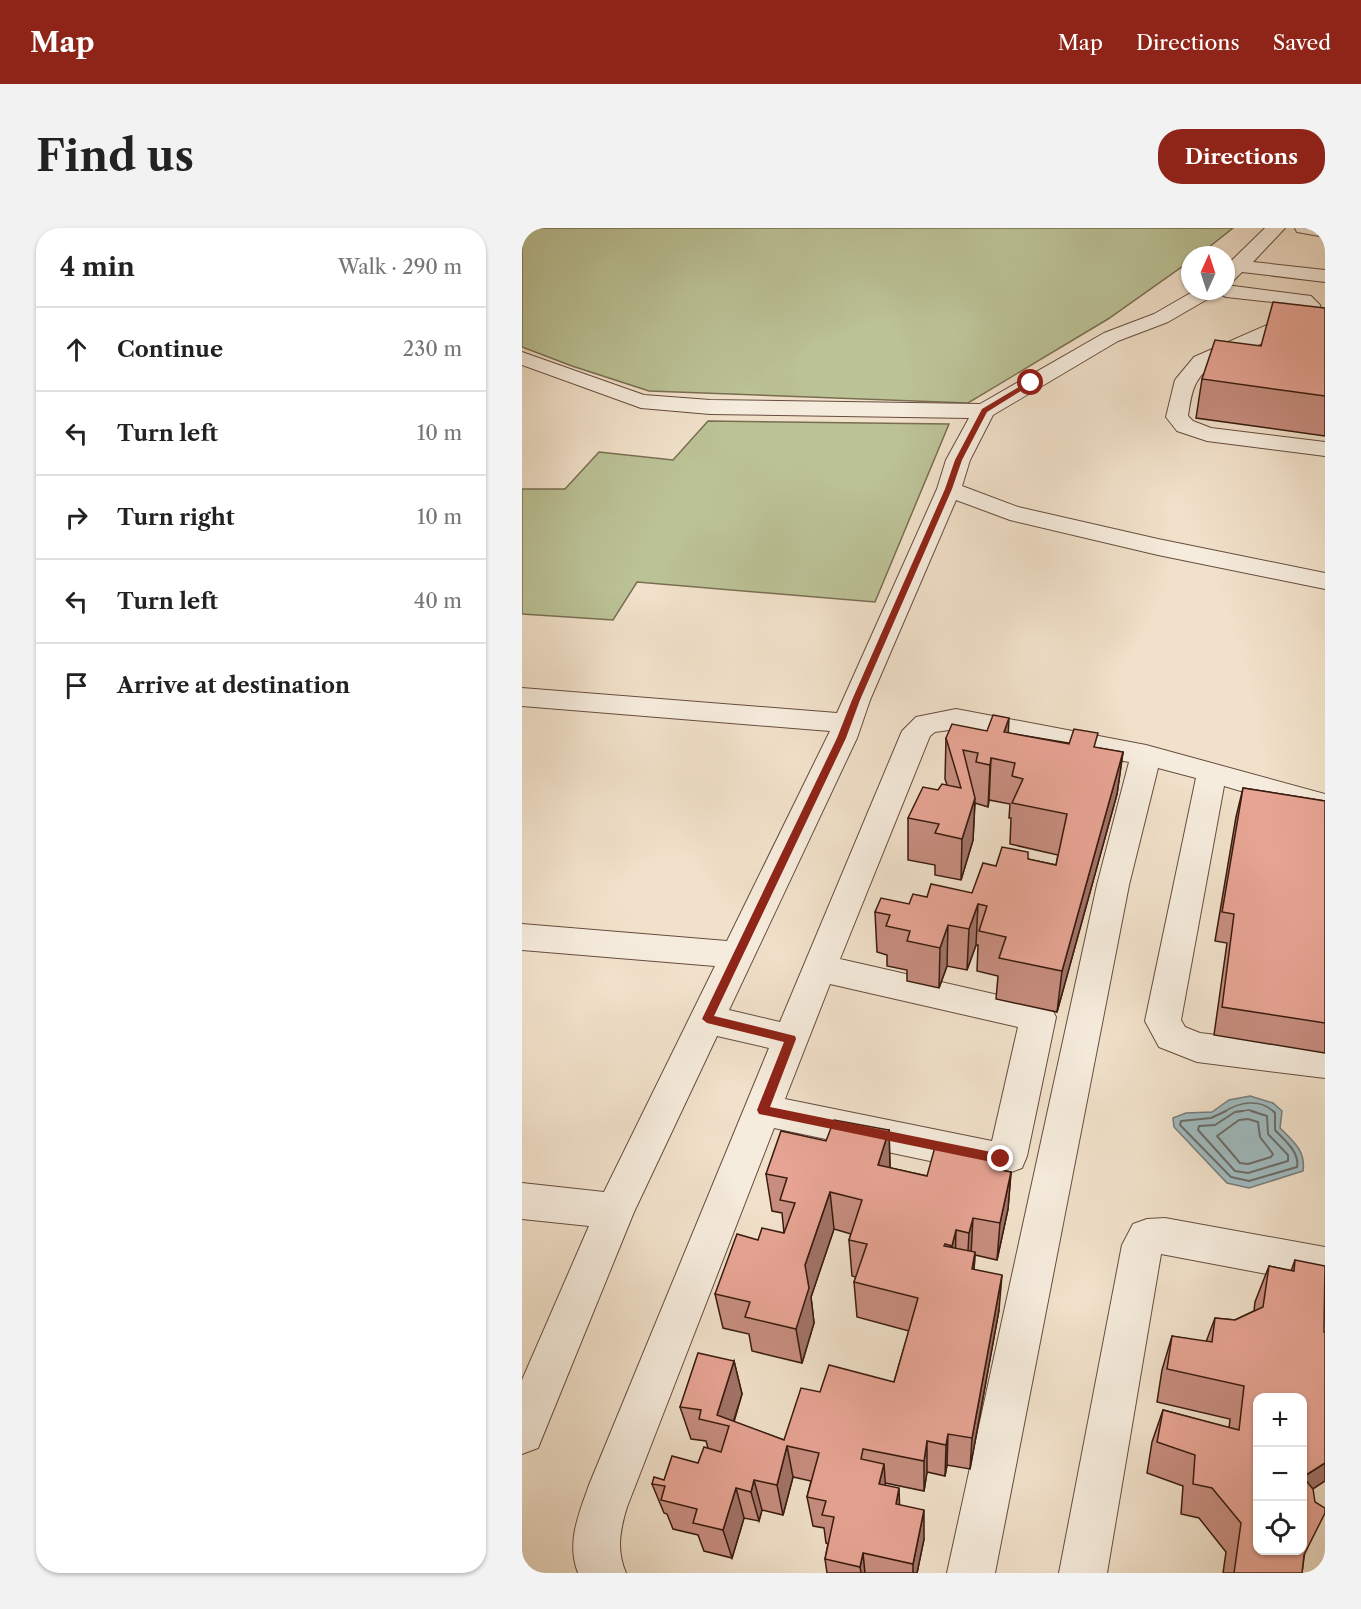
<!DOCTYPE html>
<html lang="en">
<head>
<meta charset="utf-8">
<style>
  :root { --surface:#fff; --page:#f2f2f2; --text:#222; --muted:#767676; --line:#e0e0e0; --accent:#8f2418 }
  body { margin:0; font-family:"Libre Caslon Text",serif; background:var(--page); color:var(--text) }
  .controls { position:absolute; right:18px; bottom:18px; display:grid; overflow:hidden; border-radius:12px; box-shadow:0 2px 4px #0004 }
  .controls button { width:54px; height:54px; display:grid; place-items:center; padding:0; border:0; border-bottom:2px solid var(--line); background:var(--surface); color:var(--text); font:30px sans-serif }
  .compass { position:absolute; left:659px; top:18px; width:54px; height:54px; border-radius:50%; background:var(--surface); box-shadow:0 2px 4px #0004; rotate:3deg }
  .stop { position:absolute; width:18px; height:18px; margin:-14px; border:4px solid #8f2418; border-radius:50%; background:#fff }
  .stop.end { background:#8f2418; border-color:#fff; box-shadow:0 2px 6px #0008 }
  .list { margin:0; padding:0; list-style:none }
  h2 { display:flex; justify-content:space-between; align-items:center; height:78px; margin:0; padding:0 24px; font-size:26px }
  h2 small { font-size:20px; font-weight:400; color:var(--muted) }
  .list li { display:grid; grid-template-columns:39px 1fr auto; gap:18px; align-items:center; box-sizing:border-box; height:84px; padding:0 24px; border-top:2px solid var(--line) }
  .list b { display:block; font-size:22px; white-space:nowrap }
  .list em { font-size:20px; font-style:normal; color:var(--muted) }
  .icon { flex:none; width:33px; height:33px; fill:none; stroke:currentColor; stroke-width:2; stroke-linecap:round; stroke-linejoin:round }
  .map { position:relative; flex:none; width:803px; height:1345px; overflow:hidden; border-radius:24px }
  header { display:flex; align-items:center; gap:36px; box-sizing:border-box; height:84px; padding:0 30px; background:var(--accent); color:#fff }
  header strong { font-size:28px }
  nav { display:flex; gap:33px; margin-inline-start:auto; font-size:21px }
  .intro { display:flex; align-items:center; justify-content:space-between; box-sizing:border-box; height:144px; padding:0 36px }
  h1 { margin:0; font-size:42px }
  .button { padding:15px 27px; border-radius:24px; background:var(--accent); color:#fff; font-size:21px; font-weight:700 }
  main { display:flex; gap:36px; padding:0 36px }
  aside { flex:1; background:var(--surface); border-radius:24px; box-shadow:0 2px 4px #0004 }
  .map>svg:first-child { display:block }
  .green { fill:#bbc296; stroke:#7a6e52; stroke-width:1.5 }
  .water { fill:#9fbbc0; stroke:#767b79; stroke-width:1.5 }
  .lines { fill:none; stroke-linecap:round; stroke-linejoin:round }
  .shore-far1 { stroke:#6c6b68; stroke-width:1.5 }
  .shore { stroke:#6c6b68; stroke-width:2 }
  .minor-casing { stroke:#674c3e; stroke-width:2 }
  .minor { fill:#f6ecdd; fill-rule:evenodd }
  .wall { fill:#c78d7f; stroke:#391b0f; stroke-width:1.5 }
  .shaded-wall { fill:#a27368; stroke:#391b0f; stroke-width:1.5 }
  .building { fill:#e7a494; stroke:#391b0f; stroke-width:1.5; fill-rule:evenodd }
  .route { fill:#8f2418 }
</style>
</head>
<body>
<header>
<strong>Map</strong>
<nav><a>Map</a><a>Directions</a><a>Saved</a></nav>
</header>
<div class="intro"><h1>Find us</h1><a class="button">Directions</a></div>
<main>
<aside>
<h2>4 min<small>Walk · 290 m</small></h2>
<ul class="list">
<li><svg class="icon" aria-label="ahead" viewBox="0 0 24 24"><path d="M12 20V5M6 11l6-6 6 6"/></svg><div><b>Continue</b></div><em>230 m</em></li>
<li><svg class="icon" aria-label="left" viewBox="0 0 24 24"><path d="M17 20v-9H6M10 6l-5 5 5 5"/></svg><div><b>Turn left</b></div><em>10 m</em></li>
<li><svg class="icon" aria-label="right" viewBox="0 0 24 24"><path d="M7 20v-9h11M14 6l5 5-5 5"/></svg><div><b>Turn right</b></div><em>10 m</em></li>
<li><svg class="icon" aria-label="left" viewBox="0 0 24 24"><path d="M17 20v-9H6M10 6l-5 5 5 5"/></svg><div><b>Turn left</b></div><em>40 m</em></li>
<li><svg class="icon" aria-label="arrive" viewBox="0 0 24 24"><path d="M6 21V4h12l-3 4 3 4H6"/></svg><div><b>Arrive at destination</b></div></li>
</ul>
</aside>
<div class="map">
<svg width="803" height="1345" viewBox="0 0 803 1345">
  <rect width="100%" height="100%" fill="#f1e1ca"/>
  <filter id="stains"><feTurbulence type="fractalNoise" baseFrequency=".00333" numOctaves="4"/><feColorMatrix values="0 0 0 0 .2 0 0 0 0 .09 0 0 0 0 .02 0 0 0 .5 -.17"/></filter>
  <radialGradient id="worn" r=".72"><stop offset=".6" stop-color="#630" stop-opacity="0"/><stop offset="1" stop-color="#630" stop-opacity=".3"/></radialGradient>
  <!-- green -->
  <path class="green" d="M 0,0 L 711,0 L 677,27 L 668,27 L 668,33 L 586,91 L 446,175 L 127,163 L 50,138 L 0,119 Z
    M 186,193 L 427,196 L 353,374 L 115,354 L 91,392 L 0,386 L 0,261 L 43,261 L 77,224 L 151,232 Z"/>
  <!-- water -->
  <path class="water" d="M 728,868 L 751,875 L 760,883 L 758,900 C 771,913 784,923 781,943 L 727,960 L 705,955 L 652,899 L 651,890 L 664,885 L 690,884 L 707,872 Z"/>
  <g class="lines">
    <!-- shore-far1 -->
    <path class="shore-far1" d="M 702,884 C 717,874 738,870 752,884
      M 713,884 L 727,882 L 734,884"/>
    <!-- shore -->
    <path class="shore" d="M 704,883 L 689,890 L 659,893 L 658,897 L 709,949 L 727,953 L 775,939 C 778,924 762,912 753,902 L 753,885 L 751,883
      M 721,883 L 713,884 L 693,897 L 677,898 L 676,902 L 713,943 L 726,945 L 766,933 L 766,927 L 746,906 L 745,888 L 729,883
      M 726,891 L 736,894 L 738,909 L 751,926 L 749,929 L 726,936 L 718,935 L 695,908 L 717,892 Z"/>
    <defs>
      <path id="minor" d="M 743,0 L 763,0 L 731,34 L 803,42 L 803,54 L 720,44 L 712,52 L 704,54 L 704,38 Z
        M 773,0 L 803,0 L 803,9 L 775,4 Z
        M 704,57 L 789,68 L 798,77 L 800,85 L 797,89 L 688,139 C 671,152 669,167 666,188 L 671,193 L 689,200 L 803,214 L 803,228 L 685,213 L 655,203 L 644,189 L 653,152 L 672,129 L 779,82 L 776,77 L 704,69 L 696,65 L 646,94 L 596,113 L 471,187 L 448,232 L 440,258 L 496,279 L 636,311 L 803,345 L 803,361 L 636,327 L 488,292 L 434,272 L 348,472 L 335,510 L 207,782 L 258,794 L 380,503 L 394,489 L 434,481 L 624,517 L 803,566 L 803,588 L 702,558 L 659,792 L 663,799 L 678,805 L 803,820 L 803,850 L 675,834 L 637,819 L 623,793 L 674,550 L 636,540 L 607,657 L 473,1345 L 425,1345 L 575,657 L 607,534 L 434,501 L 413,504 L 408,508 L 318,731 L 529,779 L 534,789 L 505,928 L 500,940 L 479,948 L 252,900 L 105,1279 C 98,1302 94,1322 104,1345 L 56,1345 C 44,1314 57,1286 67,1257 L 247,820 L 195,808 L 112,984 L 16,1220 L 0,1226 L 0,1152 L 67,998 L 0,991 L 0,955 L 82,964 L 193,738 L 0,722 L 0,696 L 205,713 L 308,503 L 0,478 L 0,460 L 315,485 L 415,261 L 424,232 L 447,190 L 188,186 L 119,180 L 0,137 L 0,124 L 122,167 L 188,172 L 458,176 L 582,105 L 632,86 L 672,63 L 704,63 ZM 308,756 L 496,799 L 470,913 L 263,871 Z
        M 643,990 L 803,1019 L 803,1057 L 639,1026 L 585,1345 L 537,1345 L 600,1017 L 611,996 L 625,991 Z"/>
    </defs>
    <!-- minor casing -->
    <use href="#minor" class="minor-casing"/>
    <!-- minor -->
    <use href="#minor" class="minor"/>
  </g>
  <!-- wall -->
  <path class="wall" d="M 803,80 L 803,208 L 674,190 L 680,151 L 739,118 Z
    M 465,503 L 486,505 L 601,524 L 595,566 L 535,784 L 474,771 L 476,748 L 455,743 L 456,717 L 454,717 L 445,742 L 425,738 L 417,760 L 385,753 L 385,742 L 365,738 L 365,727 L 355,724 L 353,684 L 387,676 L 405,669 L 450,665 L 474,638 L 506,631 L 534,637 L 536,627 L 488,616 L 489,590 L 487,590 L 488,576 L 467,572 L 466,579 L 453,575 L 451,612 L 439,652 L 413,647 L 413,637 L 386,632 L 386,590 L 416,562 L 425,557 L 423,551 L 424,510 Z
    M 721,560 L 803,573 L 803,825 L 692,807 L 705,715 L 693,713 L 714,589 Z
    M 367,902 L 368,940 L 405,948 L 475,927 L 474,941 L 489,944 L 486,981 L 475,1032 L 453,1027 L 452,1042 L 477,1082 L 448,1241 L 425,1237 L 423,1248 L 405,1244 L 402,1263 L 363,1255 L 363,1257 L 402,1311 L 395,1345 L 305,1345 L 303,1331 L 306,1316 L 304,1315 L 302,1300 L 291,1298 L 285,1269 L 289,1253 L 271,1249 L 261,1287 L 240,1282 L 237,1293 L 222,1290 L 210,1330 L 182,1323 L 176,1307 L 151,1301 L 145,1286 L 142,1285 L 130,1256 L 142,1252 L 176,1235 L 186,1220 L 184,1213 L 169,1211 L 158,1179 L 212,1133 L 220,1166 L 212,1194 L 262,1212 L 298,1164 L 372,1154 L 387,1103 L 335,1089 L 332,1054 L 334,1049 L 330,1048 L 327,1012 L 329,1006 L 312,1001 L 289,1069 L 292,1095 L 280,1135 L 230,1123 L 227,1106 L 201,1100 L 193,1066 L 236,1012 L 262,1005 L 260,985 L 250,983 L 244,946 L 304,913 Z
    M 773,1032 L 791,1262 L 780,1345 L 701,1345 L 704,1324 L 677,1290 L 659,1286 L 661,1258 L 625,1245 L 630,1214 L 641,1182 L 707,1200 L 708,1191 L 635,1174 L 640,1142 L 650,1108 L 684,1114 L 693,1090 L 713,1092 L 732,1083 L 733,1074 L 747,1038 L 769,1043 Z"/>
  <!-- shaded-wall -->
  <path class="shaded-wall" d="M 487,490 L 485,532 L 482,504 Z
    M 601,524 L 595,566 L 535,784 L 540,743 Z
    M 469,530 L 467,572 L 466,579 L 468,537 Z
    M 453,570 L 451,612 L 439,652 L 440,611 Z
    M 456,676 L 454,717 L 445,742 L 447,701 Z
    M 426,697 L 425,738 L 417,760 L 418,720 Z
    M 367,902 L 368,941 L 356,937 Z
    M 489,944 L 486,981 L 475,1032 L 478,995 Z
    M 308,964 L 312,1001 L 289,1069 L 292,1095 L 280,1135 L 274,1101 L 283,1037 Z
    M 451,990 L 449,1026 L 445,1041 L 447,1005 Z
    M 434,1002 L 433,1039 L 429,1054 L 430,1018 Z
    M 453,1024 L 451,1060 L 450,1041 Z
    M 480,1047 L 477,1082 L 448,1241 L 450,1210 Z
    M 212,1133 L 220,1166 L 208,1204 L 207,1198 L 195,1187 Z
    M 426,1206 L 425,1237 L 423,1248 L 424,1217 Z
    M 405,1213 L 405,1244 L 402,1263 L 402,1233 Z
    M 265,1218 L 271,1249 L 261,1287 L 255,1257 Z
    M 803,1235 L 803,1253 L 780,1268 L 781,1249 Z
    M 362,1236 L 364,1266 L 357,1256 Z
    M 232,1252 L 240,1282 L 237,1293 L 229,1264 Z
    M 214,1260 L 222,1290 L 210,1330 L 201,1302 Z
    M 377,1260 L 378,1289 L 374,1276 Z
    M 402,1282 L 402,1311 L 395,1345 L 391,1345 L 391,1336 Z
    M 341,1325 L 343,1345 L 339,1345 L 338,1339 Z"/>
  <!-- building -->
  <path class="building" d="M 751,74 L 803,80 L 803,168 L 680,151 L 693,112 L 739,118 Z
    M 471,487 L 487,490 L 482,504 L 547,516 L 552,501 L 576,505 L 572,519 L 601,524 L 540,743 L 477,730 L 484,709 L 457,703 L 465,678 L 456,676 L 447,701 L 426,697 L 418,720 L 385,713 L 388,703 L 364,698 L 368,687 L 353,684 L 359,670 L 387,676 L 391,666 L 405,669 L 409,656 L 450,665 L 461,635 L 474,638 L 480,619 L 506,624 L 506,631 L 534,637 L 545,586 L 490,575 L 501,551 L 490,548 L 493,535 L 469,530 L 468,537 L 454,534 L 456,525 L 441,522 L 453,570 L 440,611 L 413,605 L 417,596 L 386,590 L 401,559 L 416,562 L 420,556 L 439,560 L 424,510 L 430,496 L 465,503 Z
    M 721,560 L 803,573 L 803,795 L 700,779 L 712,686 L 700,684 Z
    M 312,892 L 367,902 L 356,937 L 405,948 L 414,915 L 475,927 L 473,941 L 489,944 L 478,995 L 451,990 L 447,1005 L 434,1002 L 430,1018 L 423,1016 L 422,1018 L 453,1024 L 450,1041 L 480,1047 L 450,1210 L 426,1206 L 424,1217 L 405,1213 L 402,1233 L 341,1221 L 339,1231 L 362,1236 L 357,1256 L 377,1260 L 374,1276 L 402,1282 L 391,1336 L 341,1325 L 338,1339 L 303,1331 L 312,1289 L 300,1287 L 304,1273 L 285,1269 L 297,1225 L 265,1218 L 255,1257 L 232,1252 L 229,1264 L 214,1260 L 201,1302 L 171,1295 L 175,1281 L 139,1272 L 143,1258 L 130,1256 L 132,1249 L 142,1252 L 150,1228 L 176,1235 L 182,1219 L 199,1224 L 207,1198 L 177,1191 L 179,1182 L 158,1179 L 176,1125 L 212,1133 L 195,1187 L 262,1212 L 279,1160 L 298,1164 L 307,1137 L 372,1154 L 396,1070 L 332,1054 L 345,1016 L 327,1012 L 340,972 L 308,964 L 283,1037 L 287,1060 L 274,1101 L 223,1089 L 228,1074 L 193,1066 L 215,1006 L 236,1012 L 240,1000 L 262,1005 L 273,975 L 258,972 L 265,950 L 244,946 L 259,903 L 304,913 Z
    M 773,1032 L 803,1038 L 802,1104 L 803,1104 L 803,1235 L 781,1249 L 791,1261 L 793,1274 L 803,1280 L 803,1285 L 782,1327 L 780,1345 L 712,1345 L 719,1295 L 690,1260 L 671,1256 L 673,1227 L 635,1214 L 641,1182 L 717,1202 L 722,1158 L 645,1141 L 650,1108 L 690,1114 L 693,1090 L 713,1092 L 741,1079 L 747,1038 L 772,1043 ZM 735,1170 L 780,1170 L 780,1323 L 735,1323 Z"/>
  <!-- route -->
  <path class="route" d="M 507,153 L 512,155 L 465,184 L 440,232 L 430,261 L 338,472 L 324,510 L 192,788 L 273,808 L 274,811 L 248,879 L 479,926 L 484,931 L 479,936 L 237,886 L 235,882 L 262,814 L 185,795 L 180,791 L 315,510 L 330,472 L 423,261 L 433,232 L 460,181 Z"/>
  <rect width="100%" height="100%" filter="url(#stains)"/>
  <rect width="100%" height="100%" fill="url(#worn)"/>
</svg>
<div class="controls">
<button>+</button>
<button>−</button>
<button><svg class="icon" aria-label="locate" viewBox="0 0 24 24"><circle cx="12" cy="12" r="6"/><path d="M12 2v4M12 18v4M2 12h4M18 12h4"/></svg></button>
</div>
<svg class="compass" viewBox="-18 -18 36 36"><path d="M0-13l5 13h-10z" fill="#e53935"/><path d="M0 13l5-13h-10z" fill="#767676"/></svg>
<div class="stop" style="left:509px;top:155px"></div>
<div class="stop end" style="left:479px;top:931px"></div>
</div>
</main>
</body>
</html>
